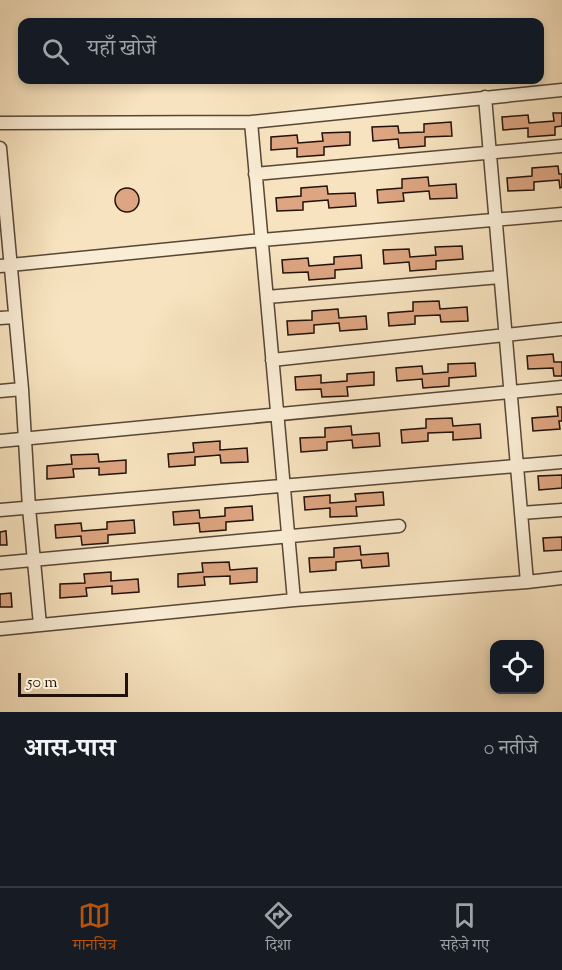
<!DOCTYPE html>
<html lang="hi">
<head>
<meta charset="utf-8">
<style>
  :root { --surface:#171b24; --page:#20242c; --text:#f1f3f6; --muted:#9ea1a6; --line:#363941; --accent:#b45309 }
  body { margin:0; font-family:"Sorts Mill Goudy","Noto Serif Devanagari",serif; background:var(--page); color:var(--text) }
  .controls { position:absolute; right:18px; bottom:18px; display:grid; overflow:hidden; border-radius:12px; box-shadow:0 3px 9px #0003 }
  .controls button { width:54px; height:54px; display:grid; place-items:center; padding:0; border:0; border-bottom:2px solid var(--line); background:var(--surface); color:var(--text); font:30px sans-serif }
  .scale { position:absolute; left:18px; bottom:15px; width:110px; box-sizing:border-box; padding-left:6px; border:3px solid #221109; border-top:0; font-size:16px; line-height:21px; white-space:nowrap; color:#221109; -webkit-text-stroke:4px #faedd5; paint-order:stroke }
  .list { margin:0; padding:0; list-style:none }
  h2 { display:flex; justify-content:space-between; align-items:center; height:78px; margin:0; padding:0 24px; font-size:26px }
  h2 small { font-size:20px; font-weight:400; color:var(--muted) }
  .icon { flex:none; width:33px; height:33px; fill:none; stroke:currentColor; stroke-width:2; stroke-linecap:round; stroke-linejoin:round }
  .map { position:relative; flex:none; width:562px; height:712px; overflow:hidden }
  .search { position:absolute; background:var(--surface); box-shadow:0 3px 9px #0003; left:18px; right:18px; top:18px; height:66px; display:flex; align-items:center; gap:15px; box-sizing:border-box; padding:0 21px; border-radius:12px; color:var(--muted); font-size:22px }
  .sheet { height:174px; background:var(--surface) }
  nav { display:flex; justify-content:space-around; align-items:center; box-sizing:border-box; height:84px; border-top:2px solid var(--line); background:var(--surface); font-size:16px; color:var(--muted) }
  nav a { display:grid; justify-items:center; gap:3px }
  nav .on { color:var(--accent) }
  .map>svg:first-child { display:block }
  .building { fill:#dda581; stroke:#221109; stroke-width:1.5 }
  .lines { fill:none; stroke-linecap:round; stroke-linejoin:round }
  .street-casing { stroke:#574636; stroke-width:15 }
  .street { stroke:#faedd5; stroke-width:12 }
</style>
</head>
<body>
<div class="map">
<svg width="562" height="712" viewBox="0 0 562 712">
  <rect width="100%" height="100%" fill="#f7e3bf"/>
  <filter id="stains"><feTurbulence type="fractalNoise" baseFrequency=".00333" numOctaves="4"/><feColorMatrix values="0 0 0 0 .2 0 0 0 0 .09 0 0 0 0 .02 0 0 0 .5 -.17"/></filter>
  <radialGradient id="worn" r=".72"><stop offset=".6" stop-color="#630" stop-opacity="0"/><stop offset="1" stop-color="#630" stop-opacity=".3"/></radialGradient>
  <!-- building -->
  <path class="building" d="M 553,113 L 562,113 L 562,126 L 555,127 L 555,135 L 528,137 L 528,128 L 503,130 L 502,117 L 528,115 L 529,123 L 554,121 Z
    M 451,122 L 452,136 L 425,137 L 425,146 L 399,148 L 398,139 L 373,141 L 372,127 L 398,126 L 399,133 L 424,132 L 424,124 Z
    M 350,132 L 350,145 L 324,147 L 324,155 L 297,157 L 297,148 L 271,150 L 271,137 L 297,135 L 298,143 L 323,141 L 322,133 Z
    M 558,166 L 559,174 L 562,174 L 562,187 L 560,188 L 559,180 L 534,182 L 534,190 L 508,191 L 507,178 L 532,176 L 532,168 Z
    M 428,177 L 429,186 L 456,184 L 457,198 L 430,199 L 429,191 L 403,193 L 404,201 L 378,203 L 377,190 L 402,188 L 402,179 Z
    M 327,186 L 328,194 L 355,193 L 356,206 L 329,208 L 328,200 L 303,202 L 303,210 L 277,211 L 276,198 L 301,196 L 301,188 Z
    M115 200a12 12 0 1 1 24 0a12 12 0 1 1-24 0Z
    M 462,246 L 463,259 L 436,261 L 436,269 L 410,271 L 409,262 L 384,264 L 383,250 L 409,249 L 410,257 L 436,255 L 435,247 Z
    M 361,255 L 362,268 L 335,270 L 335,278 L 309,280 L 308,272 L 283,273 L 282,260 L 308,258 L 309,266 L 334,264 L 334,257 Z
    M 439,301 L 440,309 L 467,307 L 468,321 L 441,322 L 440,315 L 415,316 L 415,324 L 389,326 L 388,313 L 413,311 L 413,302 Z
    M 338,309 L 339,318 L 366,316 L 367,329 L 340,331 L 339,323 L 314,325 L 314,333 L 288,335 L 287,321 L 312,320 L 312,311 Z
    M 553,354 L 554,362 L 562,362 L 562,376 L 554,376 L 553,368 L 528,369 L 527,356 Z
    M 475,363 L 476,376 L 449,378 L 449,386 L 423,388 L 422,379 L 397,381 L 396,368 L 422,366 L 423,374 L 448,372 L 448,364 Z
    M 374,372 L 374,385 L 347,387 L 348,396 L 322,397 L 321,389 L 296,390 L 295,377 L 321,375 L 321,383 L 347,381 L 347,374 Z
    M 557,407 L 562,407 L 562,421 L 559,421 L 560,429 L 533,431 L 532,418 L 558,416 Z
    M 452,418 L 453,426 L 480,424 L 481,438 L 453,440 L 453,432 L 428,433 L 428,441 L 402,443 L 401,430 L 426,428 L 426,419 Z
    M 351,426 L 352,435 L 379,433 L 380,446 L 353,448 L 352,440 L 327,442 L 327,450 L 301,452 L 300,438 L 325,437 L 325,428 Z
    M 220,441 L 220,450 L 247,448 L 248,462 L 221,463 L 220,455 L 195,457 L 195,465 L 169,467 L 168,454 L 194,452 L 193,443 Z
    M 98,454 L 99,462 L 126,460 L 126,473 L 99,475 L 99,468 L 73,469 L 74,477 L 47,479 L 47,466 L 72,464 L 71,455 Z
    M 562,475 L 562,488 L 539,490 L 538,476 Z
    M 383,492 L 384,505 L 356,507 L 357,516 L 330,517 L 330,508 L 305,510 L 304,497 L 330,495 L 330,503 L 356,501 L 355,494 Z
    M 252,506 L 253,520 L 226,522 L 226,530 L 200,532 L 199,523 L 174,525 L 173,512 L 199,510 L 200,518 L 225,516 L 225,508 Z
    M 134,520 L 135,533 L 108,535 L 108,543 L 82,545 L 81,536 L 56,538 L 55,525 L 81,523 L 82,531 L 107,529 L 107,522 Z
    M 6,531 L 7,545 L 0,545 L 0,532 Z
    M 562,537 L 562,550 L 544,551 L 543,538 Z
    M 360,546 L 361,555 L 388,553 L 389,566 L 362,568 L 361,560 L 336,562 L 336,570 L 310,572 L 309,558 L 334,557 L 334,548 Z
    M 229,562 L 230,570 L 257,568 L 257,582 L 230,584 L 230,576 L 204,577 L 205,585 L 178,587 L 178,574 L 203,572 L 202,563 Z
    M 111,572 L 111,581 L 138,579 L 139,592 L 112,594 L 112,586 L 86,588 L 87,596 L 60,598 L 60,584 L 85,583 L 84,574 Z
    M 11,593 L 12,607 L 0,607 L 0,594 Z"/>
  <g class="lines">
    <defs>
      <path id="street" d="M 485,97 L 527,582
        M 251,122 L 294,600
        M 0,123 L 251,122 L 562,90
        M 0,148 L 22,389 L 29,508 L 40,625
        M 255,174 L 562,146
        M 0,266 L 262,240 L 562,214
        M 267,297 L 500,277
        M 0,318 L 15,317
        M 272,360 L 562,329
        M 0,391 L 22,389
        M 0,441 L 562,387
        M 0,510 L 562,462
        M 521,513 L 562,510
        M 0,563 L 399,526
        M 0,629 L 294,600 L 527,582 L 562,578"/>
    </defs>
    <!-- street casing -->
    <use href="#street" class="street-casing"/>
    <!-- street -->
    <use href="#street" class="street"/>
  </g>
  <rect width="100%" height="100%" filter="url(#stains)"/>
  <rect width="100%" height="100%" fill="url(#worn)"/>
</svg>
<div class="controls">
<button><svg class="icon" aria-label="locate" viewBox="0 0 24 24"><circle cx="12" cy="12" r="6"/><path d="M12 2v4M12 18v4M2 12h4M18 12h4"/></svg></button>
</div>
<div class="scale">50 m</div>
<div class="search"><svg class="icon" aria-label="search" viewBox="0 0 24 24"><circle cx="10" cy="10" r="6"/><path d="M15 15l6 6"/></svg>यहाँ खोजें</div>
</div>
<section class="sheet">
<h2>आस-पास<small>0 नतीजे</small></h2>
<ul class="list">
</ul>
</section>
<nav>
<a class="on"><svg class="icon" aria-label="map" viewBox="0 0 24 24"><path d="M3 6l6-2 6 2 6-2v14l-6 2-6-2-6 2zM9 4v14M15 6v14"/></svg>मानचित्र</a>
<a><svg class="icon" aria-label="directions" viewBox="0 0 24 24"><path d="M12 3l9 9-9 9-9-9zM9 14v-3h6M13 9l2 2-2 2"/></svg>दिशा</a>
<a><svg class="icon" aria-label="saved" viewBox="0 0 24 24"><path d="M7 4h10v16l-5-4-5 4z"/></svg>सहेजे गए</a>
</nav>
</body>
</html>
